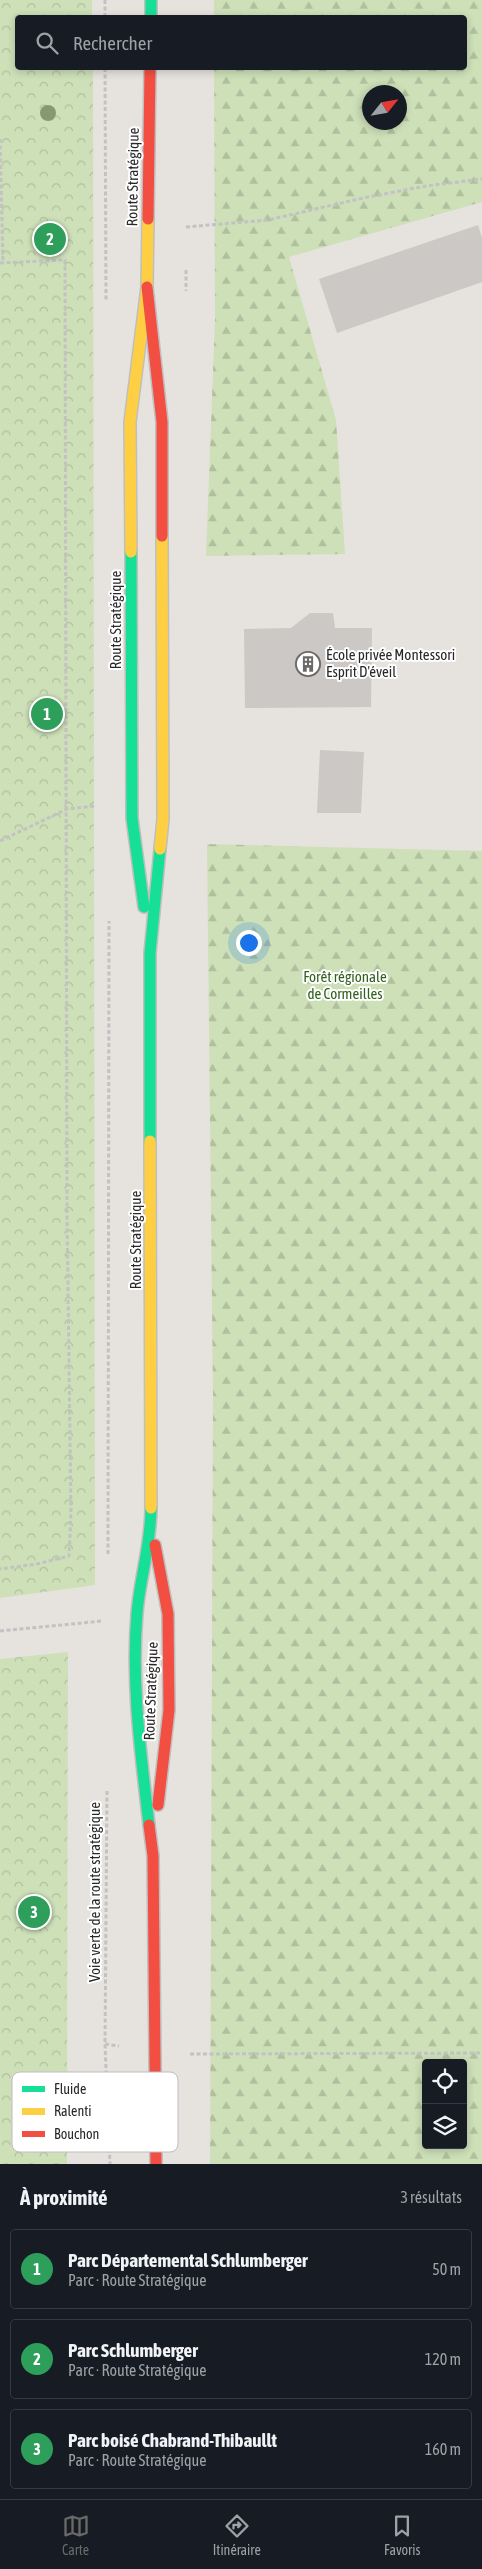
<!DOCTYPE html>
<html lang="fr">
<head>
<meta charset="utf-8">
<style>
  :root { --surface:#171b24; --page:#242831; --text:#f1f3f6; --muted:#9ea1a6; --line:#363941; --accent:#6a6968 }
  body { margin:0; font-family:"Asap Condensed",sans-serif; background:var(--page); color:var(--text) }
  .controls { position:absolute; right:15px; bottom:15px; display:grid; overflow:hidden; border-radius:5px; box-shadow:0 2px 8px #0003 }
  .controls button { width:45px; height:45px; display:grid; place-items:center; padding:0; border:0; border-bottom:1px solid var(--line); background:var(--surface); color:var(--text); font:25px sans-serif }
  .compass { position:absolute; left:362px; top:85px; width:45px; height:45px; border-radius:50%; background:var(--surface); box-shadow:0 2px 8px #0003; rotate:59deg }
  .you { position:absolute; left:248px; top:942px; width:18px; height:18px; margin:-12px; border:4px solid #fff; border-radius:50%; background:#1a73e8; box-shadow:0 0 0 8px #1a73e833 }
  .badge { display:grid; place-items:center; width:32px; height:32px; border-radius:50%; background:var(--accent); color:#fff; font-size:16px; font-weight:700 }
  .pin { position:absolute; translate:-50% -50%; border:2px solid #fff; box-shadow:0 1px 5px #0006 }
  .list { margin:0; padding:0; list-style:none }
  h2 { display:flex; justify-content:space-between; align-items:center; height:65px; margin:0; padding:0 20px; font-size:21px }
  h2 small { font-size:16px; font-weight:400; color:var(--muted) }
  .list li { display:grid; grid-template-columns:32px 1fr auto; gap:15px; align-items:center; box-sizing:border-box; height:80px; margin:0 10px 10px; padding:0 10px; border:1px solid var(--line); border-radius:5px }
  .list b { display:block; font-size:19px; white-space:nowrap }
  .list p { margin:0; font-size:16px; white-space:nowrap; color:var(--muted) }
  .list em { font-size:16px; font-style:normal; color:var(--muted) }
  .icon { flex:none; width:28px; height:28px; fill:none; stroke:currentColor; stroke-width:2; stroke-linecap:round; stroke-linejoin:round }
  .map { position:relative; flex:none; width:482px; height:2164px; overflow:hidden }
  .search { position:absolute; background:var(--surface); box-shadow:0 2px 8px #0003; left:15px; right:15px; top:15px; height:55px; display:flex; align-items:center; gap:12px; box-sizing:border-box; padding:0 18px; border-radius:5px; color:var(--muted); font-size:19px }
  .sheet { height:335px; background:var(--surface) }
  nav { display:flex; justify-content:space-around; align-items:center; box-sizing:border-box; height:70px; border-top:1px solid var(--line); background:var(--surface); font-size:14px; color:var(--muted) }
  nav a { display:grid; justify-items:center; gap:2px }
  nav .on { color:var(--accent) }
  .map>svg:first-child { display:block }
  .forest { fill:url(#forest-firs); fill-rule:evenodd }
  .park { fill:url(#park-crowns) }
  .building { fill:#cbc8c5 }
  .lines { fill:none; stroke-linecap:round; stroke-linejoin:round }
  .fast-casing { stroke:#c0bfbf; stroke-width:14 }
  .slow-casing { stroke:#c0bfbf; stroke-width:14 }
  .jam-casing { stroke:#c0bfbf; stroke-width:14 }
  .path { stroke:#c3c2c2; stroke-width:3; stroke-dasharray:4 2.5; stroke-linecap:butt }
  .fast { stroke:#16e098; stroke-width:11 }
  .slow { stroke:#ffcf43; stroke-width:11 }
  .jam { stroke:#f24e42; stroke-width:11 }
  .tree { fill:#839a74 }
  .labels { text-anchor:middle; stroke-width:4; stroke-linejoin:round; paint-order:stroke }
  .street-label { font-size:15px; fill:#282828; stroke:#fff }
  .poi-label { font-size:15px; fill:#282828; stroke:#fff; text-anchor:start }
  .park-label { font-size:15px; fill:#32601d; stroke:#fff }
  .key { fill:#fff; stroke:#bebebe; stroke-width:1 }
  .key-label { font-size:14px; fill:#282828 }
</style>
</head>
<body>
<div class="map">
<svg width="482" height="2164" viewBox="0 0 482 2164">
  <defs>
    <pattern id="forest-firs" width="22" height="20" patternUnits="userSpaceOnUse" patternTransform="scale(1.25)"><rect width="22" height="20" fill="#cde0b8"/><path d="M5 1l3.5 6h-7zM16 11l3.5 6h-7z" fill="#b0c09e"/></pattern>
    <pattern id="park-crowns" width="20" height="18" patternUnits="userSpaceOnUse" patternTransform="scale(1.25)"><rect width="20" height="18" fill="#cde0b8"/><path d="M2 6a3 3 0 1 1 6 0M12 15a3 3 0 1 1 6 0" fill="none" stroke="#b0c09e"/></pattern>
  </defs>
  <rect width="100%" height="100%" fill="#e6e2de"/>
  <!-- forest -->
  <path class="forest" d="M 214,0 L 482,0 L 482,202 L 289,257 L 336,420 L 345,554 L 206,556 L 215,319 L 214,68 L 464,68 L 464,18 L 214,17 ZM 370,92 L 400,92 L 400,122 L 370,122 Z
    M 207,844 L 482,851 L 482,2164 L 210,2164 L 213,1397 ZM 426,2063 L 463,2063 L 463,2145 L 426,2145 Z"/>
  <!-- park -->
  <path class="park" d="M 0,0 L 92,0 L 92,17 L 18,18 L 18,68 L 93,68 L 95,1585 L 0,1598 Z
    M 68,1652 L 67,2164 L 0,2164 L 0,1659 Z"/>
  <!-- building -->
  <path class="building" d="M 478,225 L 482,238 L 482,282 L 337,333 L 319,279 Z
    M 310,613 L 333,613 L 335,628 L 372,628 L 371,707 L 245,708 L 244,629 L 291,628 Z
    M 320,750 L 364,752 L 361,813 L 317,813 Z"/>
  <g class="lines">
    <defs>
      <path id="fast" d="M 151,0 L 151,18
        M 131,552 L 132,818 L 144,907
        M 150,1141 L 150,953 L 160,849
        M 149,1825 C 141,1755 131,1684 137,1613 C 140,1578 151,1544 151,1508"/>
      <path id="slow" d="M 131,552 L 130,422 L 147,287 L 148,219
        M 160,849 L 163,819 L 162,536
        M 150,1141 L 151,1508"/>
      <path id="jam" d="M 148,219 L 150,68
        M 147,287 L 162,422 L 162,536
        M 155,1545 L 168,1614 L 169,1710 L 158,1805
        M 149,1825 L 153,1856 L 156,2164"/>
    </defs>
    <!-- fast casing -->
    <use href="#fast" class="fast-casing"/>
    <!-- slow casing -->
    <use href="#slow" class="slow-casing"/>
    <!-- jam casing -->
    <use href="#jam" class="jam-casing"/>
    <!-- path -->
    <path class="path" d="M 105,0 L 105,18
      M 105,68 L 106,302
      M 0,139 L 3,262
      M 186,227 L 268,220 L 363,198 L 426,186 L 482,179
      M 0,263 L 65,260 L 67,1214 L 71,1513 L 69,1556 L 37,1564 L 0,1569
      M 186,270 L 186,291
      M 0,841 L 67,809 L 95,806
      M 108,1554 L 109,921
      M 0,1631 L 102,1621
      M 107,1791 L 105,2044 L 110,2164
      M 105,2044 L 119,2046
      M 190,2054 L 482,2053"/>
    <!-- fast -->
    <use href="#fast" class="fast"/>
    <!-- slow -->
    <use href="#slow" class="slow"/>
    <!-- jam -->
    <use href="#jam" class="jam"/>
  </g>
  <!-- trees -->
  <circle class="tree" cx="48" cy="113" r="8"/>
  <!-- icons -->
  <defs>
    <symbol id="building-ring" viewBox="-11 -11 22 22"><circle r="9.5" fill="#fff" stroke="#6a6968" stroke-width="1.5"/><path d="M-4-6H4V6H1V3H-1V6H-4ZM-2.5-4.3h1.7v1.8h-1.7ZM.8-4.3h1.7v1.8H.8ZM-2.5-1h1.7V.8h-1.7ZM.8-1h1.7V.8H.8Z" fill="#6a6968"/></symbol>
  </defs>
  <g fill-rule="evenodd">
    <use href="#building-ring" x="294" y="650" width="28" height="28"/>
  </g>
  <g class="labels">
    <!-- street labels -->
    <g class="street-label">
      <text transform="translate(133 177) rotate(-89)" y="5">Route Stratégique</text>
      <text transform="translate(116 620) rotate(-90)" y="5">Route Stratégique</text>
      <text transform="translate(136 1240) rotate(-90)" y="5">Route Stratégique</text>
      <text transform="translate(151 1691) rotate(-88)" y="5">Route Stratégique</text>
      <text transform="translate(95 1892) rotate(-90)" y="5">Voie verte de la route stratégique</text>
    </g>
    <!-- poi labels -->
    <g class="poi-label">
      <text x="326" y="660">École privée Montessori<tspan x="326" dy="17">Esprit D'éveil</tspan></text>
    </g>
    <!-- park labels -->
    <g class="park-label">
      <text x="345" y="982">Forêt régionale<tspan x="345" dy="17">de Cormeilles</tspan></text>
    </g>
  </g>
  <!-- legend -->
  <rect x="12" y="2072" width="166" height="80" rx="8" class="key"/>
  <rect x="22" y="2086" width="23" height="6" fill="#16e098"/>
  <rect x="22" y="2108" width="23" height="7" fill="#ffcf43"/>
  <rect x="22" y="2131" width="23" height="6" fill="#f24e42"/>
  <g class="key-label">
    <text x="54" y="2094">Fluide</text>
    <text x="54" y="2116">Ralenti</text>
    <text x="54" y="2139">Bouchon</text>
  </g>
</svg>
<div class="controls">
<button><svg class="icon" aria-label="locate" viewBox="0 0 24 24"><circle cx="12" cy="12" r="6"/><path d="M12 2v4M12 18v4M2 12h4M18 12h4"/></svg></button>
<button><svg class="icon" aria-label="layers" viewBox="0 0 24 24"><path d="M12 4l9 5-9 5-9-5zM3 14l9 5 9-5"/></svg></button>
</div>
<svg class="compass" viewBox="-18 -18 36 36"><path d="M0-13l5 13h-10z" fill="#e53935"/><path d="M0 13l5-13h-10z" fill="#9ea1a6"/></svg>
<div class="you"></div>
<div class="pin badge" style="left:47px;top:714px;background:#2e9e5b">1</div>
<div class="pin badge" style="left:50px;top:239px;background:#2e9e5b">2</div>
<div class="pin badge" style="left:34px;top:1912px;background:#2e9e5b">3</div>
<div class="search"><svg class="icon" aria-label="search" viewBox="0 0 24 24"><circle cx="10" cy="10" r="6"/><path d="M15 15l6 6"/></svg>Rechercher</div>
</div>
<section class="sheet">
<h2>À proximité<small>3 résultats</small></h2>
<ul class="list">
<li><span class="badge" style="background:#2e9e5b">1</span><div><b>Parc Départemental Schlumberger</b><p>Parc · Route Stratégique</p></div><em>50 m</em></li>
<li><span class="badge" style="background:#2e9e5b">2</span><div><b>Parc Schlumberger</b><p>Parc · Route Stratégique</p></div><em>120 m</em></li>
<li><span class="badge" style="background:#2e9e5b">3</span><div><b>Parc boisé Chabrand-Thibaullt</b><p>Parc · Route Stratégique</p></div><em>160 m</em></li>
</ul>
</section>
<nav>
<a class="on"><svg class="icon" aria-label="map" viewBox="0 0 24 24"><path d="M3 6l6-2 6 2 6-2v14l-6 2-6-2-6 2zM9 4v14M15 6v14"/></svg>Carte</a>
<a><svg class="icon" aria-label="directions" viewBox="0 0 24 24"><path d="M12 3l9 9-9 9-9-9zM9 14v-3h6M13 9l2 2-2 2"/></svg>Itinéraire</a>
<a><svg class="icon" aria-label="saved" viewBox="0 0 24 24"><path d="M7 4h10v16l-5-4-5 4z"/></svg>Favoris</a>
</nav>
</body>
</html>
